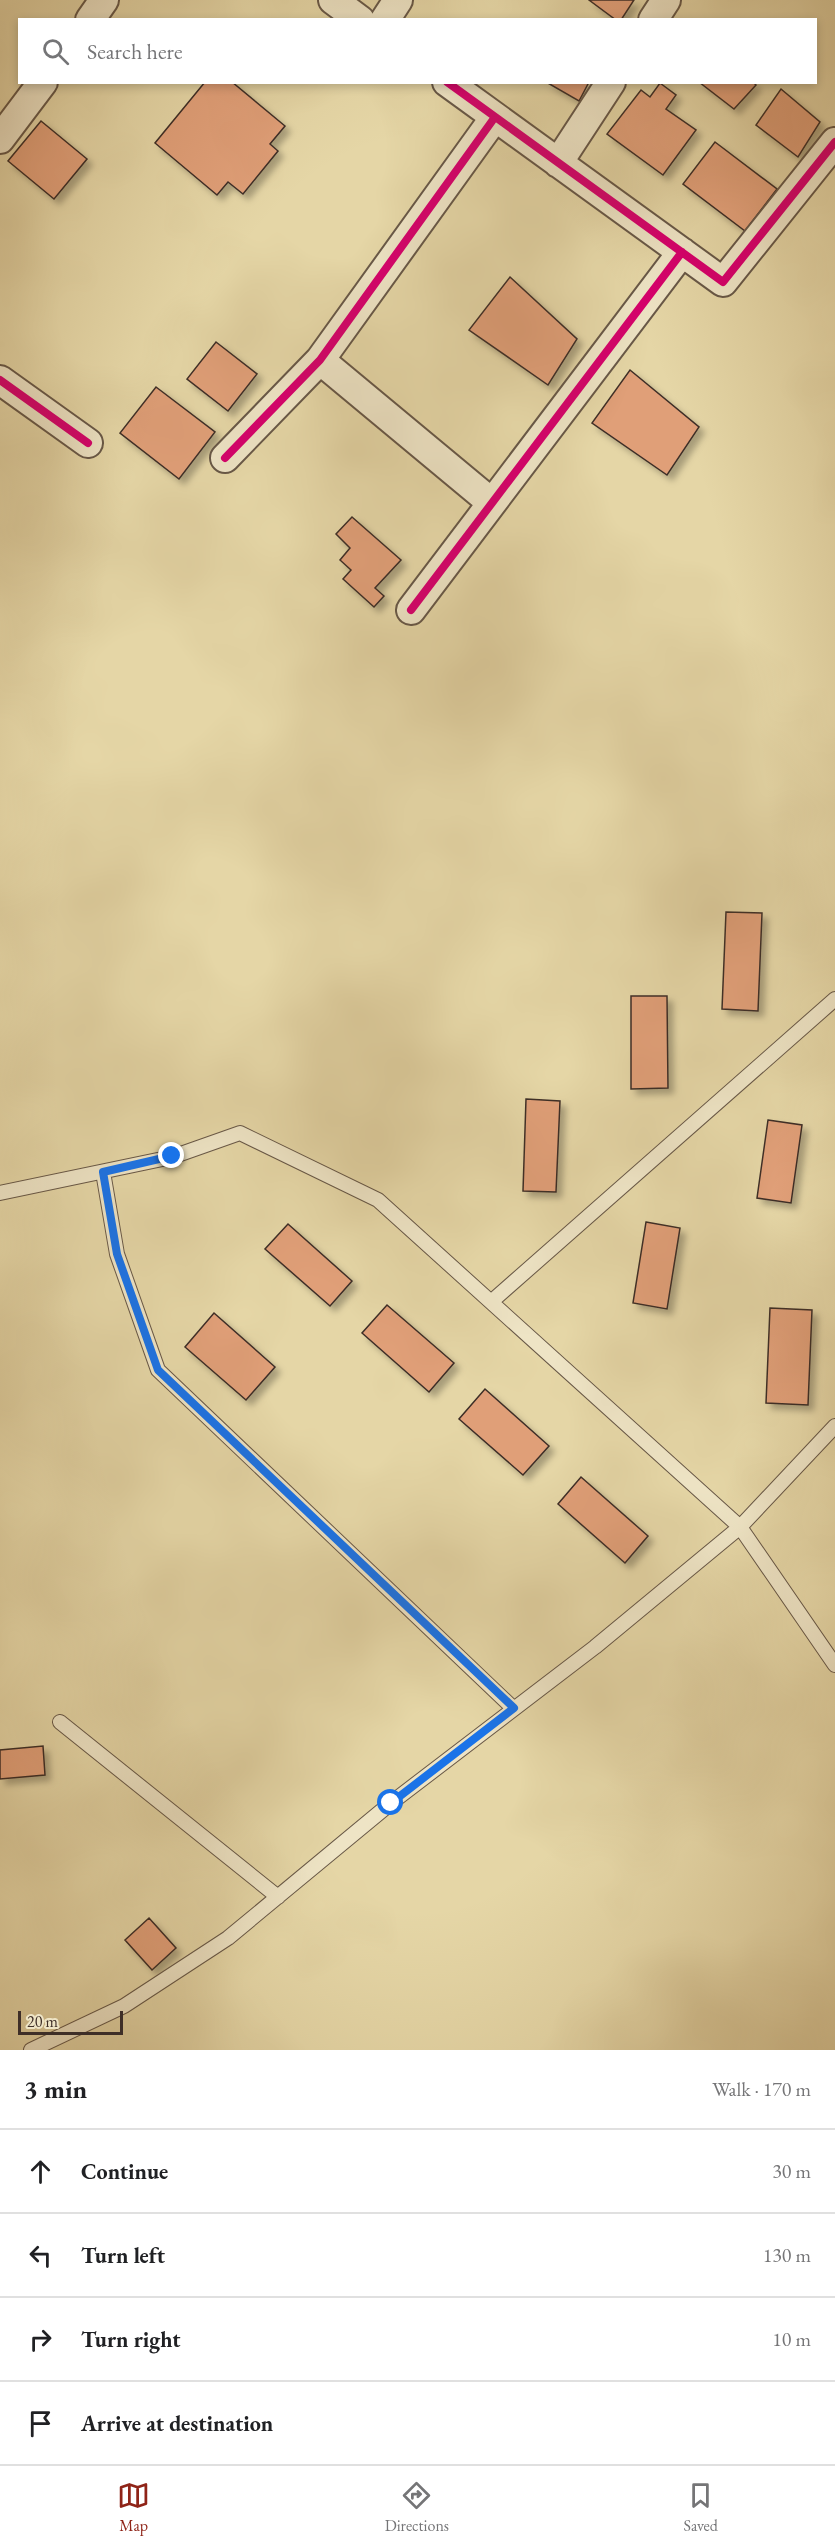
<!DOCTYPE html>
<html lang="en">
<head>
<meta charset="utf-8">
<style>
  :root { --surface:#fff; --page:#f2f2f2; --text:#202124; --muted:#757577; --line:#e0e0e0; --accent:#8f2418 }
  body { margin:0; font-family:"EB Garamond",serif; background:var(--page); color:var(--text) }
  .scale { position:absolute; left:18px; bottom:15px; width:105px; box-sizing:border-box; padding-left:6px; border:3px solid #3e2e27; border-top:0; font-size:16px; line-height:21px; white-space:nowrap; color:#3e2e27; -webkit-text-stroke:4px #eee4c5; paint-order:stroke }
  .stop { position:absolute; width:18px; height:18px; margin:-14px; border:4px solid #1a73e8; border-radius:50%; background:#fff }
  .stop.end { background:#1a73e8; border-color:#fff; box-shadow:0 2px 6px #0008 }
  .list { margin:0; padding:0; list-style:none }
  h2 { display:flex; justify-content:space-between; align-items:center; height:78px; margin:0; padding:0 24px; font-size:26px }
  h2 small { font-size:20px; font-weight:400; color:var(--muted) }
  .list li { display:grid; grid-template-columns:39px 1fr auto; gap:18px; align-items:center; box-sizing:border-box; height:84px; padding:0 24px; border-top:2px solid var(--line) }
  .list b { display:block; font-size:22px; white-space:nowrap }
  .list em { font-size:20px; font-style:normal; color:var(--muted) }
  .icon { flex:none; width:33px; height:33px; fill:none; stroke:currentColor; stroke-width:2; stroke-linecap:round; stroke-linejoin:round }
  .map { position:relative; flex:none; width:835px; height:2050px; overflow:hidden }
  .search { position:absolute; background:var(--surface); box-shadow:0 3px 9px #0003; left:18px; right:18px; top:18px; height:66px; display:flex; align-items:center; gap:15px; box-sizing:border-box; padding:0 21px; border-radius:0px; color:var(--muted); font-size:22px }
  .sheet { height:414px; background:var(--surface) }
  nav { display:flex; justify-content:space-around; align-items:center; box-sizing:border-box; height:84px; border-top:2px solid var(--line); background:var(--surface); font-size:16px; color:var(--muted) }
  nav a { display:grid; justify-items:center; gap:3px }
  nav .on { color:var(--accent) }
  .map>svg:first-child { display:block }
  .building { fill:#e09f78; stroke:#3e2e27; stroke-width:1.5; filter:url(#shadow) }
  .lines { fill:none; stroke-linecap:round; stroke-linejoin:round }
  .service-casing { stroke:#685847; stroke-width:16 }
  .minor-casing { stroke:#685847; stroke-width:32 }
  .service { stroke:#eee4c5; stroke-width:14 }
  .minor { stroke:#eee4c5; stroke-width:28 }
  .cycleway-casing { stroke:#eee4c5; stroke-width:11 }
  .cycleway { stroke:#d6006c; stroke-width:8 }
  .route { stroke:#1a73e8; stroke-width:8 }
</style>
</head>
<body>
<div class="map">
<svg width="835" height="2050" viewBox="0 0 835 2050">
  <defs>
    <filter id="shadow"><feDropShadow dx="5.5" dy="5.5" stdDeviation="3" flood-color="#0004"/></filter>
  </defs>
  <rect width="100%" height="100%" fill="#e5d6a6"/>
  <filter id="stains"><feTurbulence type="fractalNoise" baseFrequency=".00333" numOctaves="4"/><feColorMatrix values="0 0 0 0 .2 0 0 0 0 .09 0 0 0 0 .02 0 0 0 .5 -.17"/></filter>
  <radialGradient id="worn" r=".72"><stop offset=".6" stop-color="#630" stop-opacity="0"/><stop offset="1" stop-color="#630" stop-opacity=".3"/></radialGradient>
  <!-- building -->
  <path class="building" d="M 589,0 L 634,0 L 621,20 L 616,20 Z
    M 205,82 L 232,82 L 285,126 L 270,144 L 278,151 L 243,194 L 228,182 L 217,195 L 155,143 Z
    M 546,82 L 589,82 L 579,101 Z
    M 699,82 L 753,82 L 756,85 L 734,109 Z
    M 660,83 L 676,95 L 666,109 L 696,130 L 663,175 L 607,134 L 641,90 L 650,97 Z
    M 781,89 L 820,122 L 798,157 L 756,125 Z
    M 41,121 L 87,159 L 54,199 L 8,161 Z
    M 715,142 L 777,189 L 745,231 L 683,184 Z
    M 510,277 L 577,339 L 548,385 L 469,330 Z
    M 216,342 L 257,374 L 228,411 L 187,379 Z
    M 630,370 L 699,427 L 667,475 L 592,423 Z
    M 156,387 L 215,432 L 179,479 L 120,433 Z
    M 352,517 L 401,560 L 375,588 L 384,596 L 374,607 L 343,579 L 351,570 L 340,560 L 350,548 L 336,534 Z
    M 726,912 L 762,913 L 758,1011 L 722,1009 Z
    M 631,996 L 667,996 L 668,1088 L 631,1089 Z
    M 526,1099 L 560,1101 L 556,1192 L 523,1191 Z
    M 768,1120 L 802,1125 L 791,1203 L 757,1198 Z
    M 646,1222 L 680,1228 L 667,1309 L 633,1303 Z
    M 288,1224 L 352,1281 L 330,1306 L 265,1249 Z
    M 387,1305 L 454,1363 L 429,1392 L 362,1333 Z
    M 770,1308 L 812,1310 L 808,1405 L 766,1403 Z
    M 214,1313 L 275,1367 L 246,1400 L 185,1347 Z
    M 485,1389 L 549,1446 L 523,1475 L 459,1419 Z
    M 581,1477 L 648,1536 L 625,1563 L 558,1504 Z
    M 43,1746 L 45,1775 L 0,1779 L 0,1750 Z
    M 149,1918 L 176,1948 L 152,1970 L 125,1940 Z"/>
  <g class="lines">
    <defs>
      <path id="service" d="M 103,1172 L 117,1254 L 158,1370 L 514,1709
        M 0,1193 L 172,1157 L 240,1133 L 378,1200 L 740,1527 L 835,1665
        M 491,1302 L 835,999
        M 60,1722 L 278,1897
        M 31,2050 L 124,2006 L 228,1938 L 391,1803 L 595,1647 L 740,1527 L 835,1426"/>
      <path id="minor" d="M 333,0 L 360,20
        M 90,20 L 104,0
        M 385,20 L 398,0
        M 653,20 L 666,0
        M 447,82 L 723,282 L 835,142
        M 0,139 L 43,82
        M 558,163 L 611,82
        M 320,360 L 492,503
        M 0,380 L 88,443
        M 225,458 L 320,360 L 495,117
        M 411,610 L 682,252"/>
    </defs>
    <!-- service casing -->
    <use href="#service" class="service-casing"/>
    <!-- minor casing -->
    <use href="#minor" class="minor-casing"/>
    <!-- service -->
    <use href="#service" class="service"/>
    <!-- minor -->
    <use href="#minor" class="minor"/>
    <defs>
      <path id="cycleway" d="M 447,82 L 723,282 L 835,142
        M 0,380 L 88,443
        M 225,458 L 320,360 L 495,117
        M 411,610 L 682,252"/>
    </defs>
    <!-- cycleway casing -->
    <use href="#cycleway" class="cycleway-casing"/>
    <!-- cycleway -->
    <use href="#cycleway" class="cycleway"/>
  </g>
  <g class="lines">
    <!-- route -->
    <path class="route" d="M 172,1156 L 103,1172 L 117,1254 L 158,1370 L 514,1708 L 391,1803"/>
  </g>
  <rect width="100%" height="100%" filter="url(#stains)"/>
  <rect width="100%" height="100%" fill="url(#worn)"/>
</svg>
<div class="scale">20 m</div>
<div class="stop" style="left:391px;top:1803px"></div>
<div class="stop end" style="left:172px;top:1156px"></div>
<div class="search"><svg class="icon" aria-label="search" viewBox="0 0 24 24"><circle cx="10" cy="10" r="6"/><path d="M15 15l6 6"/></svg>Search here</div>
</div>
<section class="sheet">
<h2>3 min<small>Walk · 170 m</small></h2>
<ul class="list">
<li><svg class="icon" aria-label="ahead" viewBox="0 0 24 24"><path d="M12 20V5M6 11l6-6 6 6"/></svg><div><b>Continue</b></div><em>30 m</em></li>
<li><svg class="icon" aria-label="left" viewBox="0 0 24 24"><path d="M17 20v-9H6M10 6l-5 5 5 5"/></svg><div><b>Turn left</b></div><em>130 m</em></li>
<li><svg class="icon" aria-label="right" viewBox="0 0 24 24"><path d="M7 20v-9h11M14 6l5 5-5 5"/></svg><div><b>Turn right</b></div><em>10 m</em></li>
<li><svg class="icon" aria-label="arrive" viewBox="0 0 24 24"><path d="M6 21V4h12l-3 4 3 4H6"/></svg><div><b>Arrive at destination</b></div></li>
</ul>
</section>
<nav>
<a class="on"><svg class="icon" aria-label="map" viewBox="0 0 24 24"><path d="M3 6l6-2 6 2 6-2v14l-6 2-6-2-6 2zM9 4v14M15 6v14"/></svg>Map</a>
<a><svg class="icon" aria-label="directions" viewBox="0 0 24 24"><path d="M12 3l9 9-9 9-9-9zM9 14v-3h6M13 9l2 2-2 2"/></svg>Directions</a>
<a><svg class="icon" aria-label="saved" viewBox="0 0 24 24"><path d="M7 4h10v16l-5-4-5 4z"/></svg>Saved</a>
</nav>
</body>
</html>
